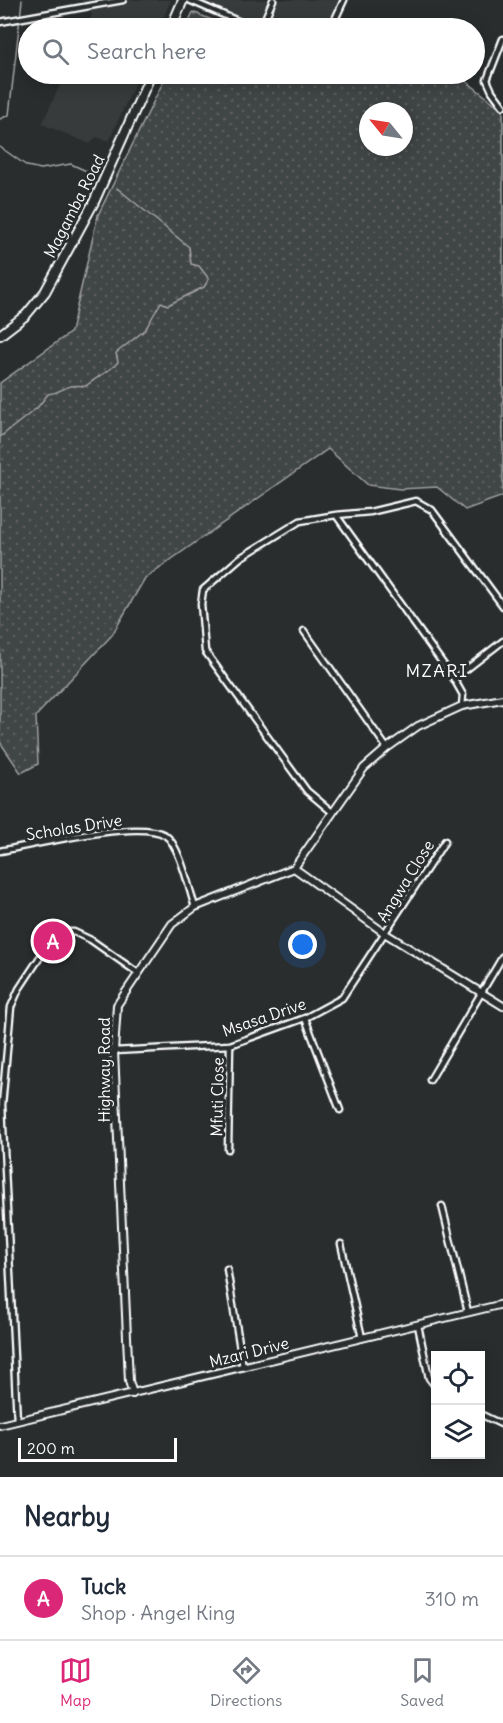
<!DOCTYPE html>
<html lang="en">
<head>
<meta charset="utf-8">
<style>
  :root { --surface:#fff; --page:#f6f6f7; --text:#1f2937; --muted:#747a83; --line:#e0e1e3; --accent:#db2777 }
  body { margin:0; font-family:Delius,sans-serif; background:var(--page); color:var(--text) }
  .controls { position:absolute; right:18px; bottom:18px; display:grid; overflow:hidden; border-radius:0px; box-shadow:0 3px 15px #0003 }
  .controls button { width:54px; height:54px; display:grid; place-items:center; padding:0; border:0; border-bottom:2px solid var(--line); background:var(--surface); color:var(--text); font:30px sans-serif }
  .compass { position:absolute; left:359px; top:102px; width:54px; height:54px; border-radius:50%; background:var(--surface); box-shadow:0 3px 15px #0003; rotate:300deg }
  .scale { position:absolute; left:18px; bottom:15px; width:159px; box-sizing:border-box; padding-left:6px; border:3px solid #fff; border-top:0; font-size:16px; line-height:21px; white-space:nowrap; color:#fff; -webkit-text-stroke:4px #2a2d2e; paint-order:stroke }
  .you { position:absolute; left:303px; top:945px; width:21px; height:21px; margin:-15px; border:4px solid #fff; border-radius:50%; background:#1a73e8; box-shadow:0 0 0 9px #1a73e833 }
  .badge { display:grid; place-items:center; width:39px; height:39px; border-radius:50%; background:var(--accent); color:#fff; font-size:20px; font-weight:700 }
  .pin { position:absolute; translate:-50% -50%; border:3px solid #fff; box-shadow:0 2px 6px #0006 }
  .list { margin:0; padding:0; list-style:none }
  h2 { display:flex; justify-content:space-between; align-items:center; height:78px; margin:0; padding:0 24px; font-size:26px }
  h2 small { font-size:20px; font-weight:400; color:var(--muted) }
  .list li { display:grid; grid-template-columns:39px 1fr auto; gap:18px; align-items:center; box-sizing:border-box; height:84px; padding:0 24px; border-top:2px solid var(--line) }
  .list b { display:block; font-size:22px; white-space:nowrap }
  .list p { margin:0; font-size:20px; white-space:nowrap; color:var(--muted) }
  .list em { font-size:20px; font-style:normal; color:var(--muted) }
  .icon { flex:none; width:33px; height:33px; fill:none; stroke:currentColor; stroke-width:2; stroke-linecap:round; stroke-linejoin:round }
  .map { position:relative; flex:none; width:503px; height:1477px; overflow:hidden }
  .search { position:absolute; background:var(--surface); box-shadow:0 3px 15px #0003; left:18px; right:18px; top:18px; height:66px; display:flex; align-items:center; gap:15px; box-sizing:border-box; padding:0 21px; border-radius:33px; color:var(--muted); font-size:22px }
  .sheet { height:162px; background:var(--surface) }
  nav { display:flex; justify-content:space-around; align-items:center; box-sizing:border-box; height:84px; border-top:2px solid var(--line); background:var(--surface); font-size:16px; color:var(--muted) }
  nav a { display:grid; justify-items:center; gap:3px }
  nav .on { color:var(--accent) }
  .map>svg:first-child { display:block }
  .built { fill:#373a3b }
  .grass { fill:url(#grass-dots); stroke:#a0a2a2; stroke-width:1.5; fill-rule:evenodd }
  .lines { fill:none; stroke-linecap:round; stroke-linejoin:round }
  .stream { stroke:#a6a7a7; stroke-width:1.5 }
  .minor-casing { stroke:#fff; stroke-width:9 }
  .tertiary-casing { stroke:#fff; stroke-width:10 }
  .trunk-casing { stroke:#fff; stroke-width:12 }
  .minor { stroke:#2a2d2e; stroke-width:4.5 }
  .tertiary { stroke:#2a2d2e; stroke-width:6 }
  .trunk { stroke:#2a2d2e; stroke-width:8 }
  .labels { text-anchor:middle; stroke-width:6; stroke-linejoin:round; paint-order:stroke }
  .street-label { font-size:16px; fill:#fff; stroke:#2a2d2e }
  .neighbourhood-label { font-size:18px; letter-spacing:1.5px; fill:#fff; stroke:#2a2d2e }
</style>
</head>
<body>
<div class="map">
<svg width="503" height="1477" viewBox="0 0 503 1477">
  <defs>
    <pattern id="grass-dots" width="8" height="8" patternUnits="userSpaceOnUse" patternTransform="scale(1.5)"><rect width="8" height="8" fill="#414445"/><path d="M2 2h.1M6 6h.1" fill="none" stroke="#5e6061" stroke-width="1.8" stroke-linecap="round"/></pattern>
  </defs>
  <rect width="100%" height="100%" fill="#2a2d2e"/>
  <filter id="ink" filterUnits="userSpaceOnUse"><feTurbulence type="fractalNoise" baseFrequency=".0167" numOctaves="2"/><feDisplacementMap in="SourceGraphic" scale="12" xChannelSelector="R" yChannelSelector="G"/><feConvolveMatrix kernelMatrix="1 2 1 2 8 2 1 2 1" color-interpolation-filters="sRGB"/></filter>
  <g filter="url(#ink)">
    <!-- built -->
    <path class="built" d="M 82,0 L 171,0 L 159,28 L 86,28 L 92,15 Z
      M 193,0 L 341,0 L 328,28 L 258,28 Z
      M 65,74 L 139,74 L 109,141 L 96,137 L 90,144 L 42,124 Z"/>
    <!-- grass -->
    <path class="grass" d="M 193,12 L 231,28 L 186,28 Z
      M 167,74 L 457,74 L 503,110 L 503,496 L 465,510 L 437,487 L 400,489 L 368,485 L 328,449 L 145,578 L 112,635 L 36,716 L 38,764 L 21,773 L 0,742 L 0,383 L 71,332 L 98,215 ZM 368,111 L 404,111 L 404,147 L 368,147 Z"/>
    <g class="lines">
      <!-- stream -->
      <path class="stream" d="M 0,119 L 9,115 L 22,0
        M 0,147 L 27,166 L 41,169 L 71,164 L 93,174
        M 0,437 L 37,408 L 48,394 C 66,392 62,383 86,386 C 95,378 112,370 118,362 L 116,353 L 145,330 L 161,302 L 168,305 L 204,287 L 209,279 L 199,266 L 191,264 L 189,247 L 117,188"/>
      <defs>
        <path id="minor" d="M 189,0 L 254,28
          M 0,22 L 123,0
          M 261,28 L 273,0
          M 331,28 L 344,0
          M 503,39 L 487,80 L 492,91 L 503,106
          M 336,515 L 370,512 L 416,501 L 432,510 L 503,606
          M 304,631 L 387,748
          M 454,679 L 503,641
          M 332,812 L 307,791 L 205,651 L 201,604 L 203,590 L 240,558 L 300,521 L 336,515 L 454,679 L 463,695 L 462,706
          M 0,851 C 33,845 139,819 165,835 C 180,845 189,889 195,907
          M 305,1018 L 340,1110
          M 114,1051 L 230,1045 L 305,1018 L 342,998 L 445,841
          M 430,1080 L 503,956
          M 228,1149 L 230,1045
          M 442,1206 L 468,1312
          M 341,1244 L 362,1338
          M 227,1269 L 243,1367
          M 418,1325 L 429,1378 L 436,1387
          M 480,1414 L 503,1425
          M 17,1421 L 2,1105 L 11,1007 L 19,989 L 48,945 L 66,932 L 74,932 L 91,940 L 138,973"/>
        <path id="tertiary" d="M 294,868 L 386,934 L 503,1006
          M 133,1394 L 129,1381 L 114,1051 L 117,1005 L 172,924 L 195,907 L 294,868 L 364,768 L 387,748 L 418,726 L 462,706 L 503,699
          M 0,1425 L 503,1304"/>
        <path id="trunk" d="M 171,28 L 183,0
          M 0,335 L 26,315 L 45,292 L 94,202 L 151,74"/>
      </defs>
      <!-- minor casing -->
      <use href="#minor" class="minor-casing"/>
      <!-- tertiary casing -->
      <use href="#tertiary" class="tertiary-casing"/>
      <!-- trunk casing -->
      <use href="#trunk" class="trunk-casing"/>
      <!-- minor -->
      <use href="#minor" class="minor"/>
      <!-- tertiary -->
      <use href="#tertiary" class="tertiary"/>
      <!-- trunk -->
      <use href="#trunk" class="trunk"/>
    </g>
  </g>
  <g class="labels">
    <!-- street labels -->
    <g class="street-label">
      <text transform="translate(74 206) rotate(-63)" y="6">Magamba Road</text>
      <text transform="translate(74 827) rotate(-9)" y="6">Scholas Drive</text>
      <text transform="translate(405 881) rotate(-58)" y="6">Angwa Close</text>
      <text transform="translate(264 1017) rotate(-19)" y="6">Msasa Drive</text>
      <text transform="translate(104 1070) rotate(-90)" y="6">Highway Road</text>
      <text transform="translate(217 1097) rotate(-89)" y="6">Mfuti Close</text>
      <text transform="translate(249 1352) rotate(-14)" y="6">Mzari Drive</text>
    </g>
    <!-- neighbourhood labels -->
    <g class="neighbourhood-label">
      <text x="437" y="677">MZARI</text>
    </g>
  </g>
</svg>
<div class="controls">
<button><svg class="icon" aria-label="locate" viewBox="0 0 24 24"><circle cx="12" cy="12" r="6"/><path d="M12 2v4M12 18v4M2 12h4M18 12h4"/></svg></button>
<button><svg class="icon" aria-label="layers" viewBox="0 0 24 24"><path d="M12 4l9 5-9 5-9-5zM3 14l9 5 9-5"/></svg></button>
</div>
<svg class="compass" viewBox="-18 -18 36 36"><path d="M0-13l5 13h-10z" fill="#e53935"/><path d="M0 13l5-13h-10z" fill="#747a83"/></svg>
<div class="scale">200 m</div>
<div class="you"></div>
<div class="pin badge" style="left:53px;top:941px">A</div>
<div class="search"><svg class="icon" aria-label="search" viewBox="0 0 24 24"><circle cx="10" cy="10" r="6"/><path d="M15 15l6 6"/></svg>Search here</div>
</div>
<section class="sheet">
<h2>Nearby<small></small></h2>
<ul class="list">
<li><span class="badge">A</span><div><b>Tuck</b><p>Shop · Angel King</p></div><em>310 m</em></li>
</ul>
</section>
<nav>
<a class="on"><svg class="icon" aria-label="map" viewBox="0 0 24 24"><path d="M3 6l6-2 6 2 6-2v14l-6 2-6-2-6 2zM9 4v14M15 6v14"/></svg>Map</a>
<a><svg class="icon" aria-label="directions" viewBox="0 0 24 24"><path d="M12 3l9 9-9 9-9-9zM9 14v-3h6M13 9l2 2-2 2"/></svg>Directions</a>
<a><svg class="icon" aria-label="saved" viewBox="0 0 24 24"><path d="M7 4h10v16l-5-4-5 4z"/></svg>Saved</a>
</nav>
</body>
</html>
